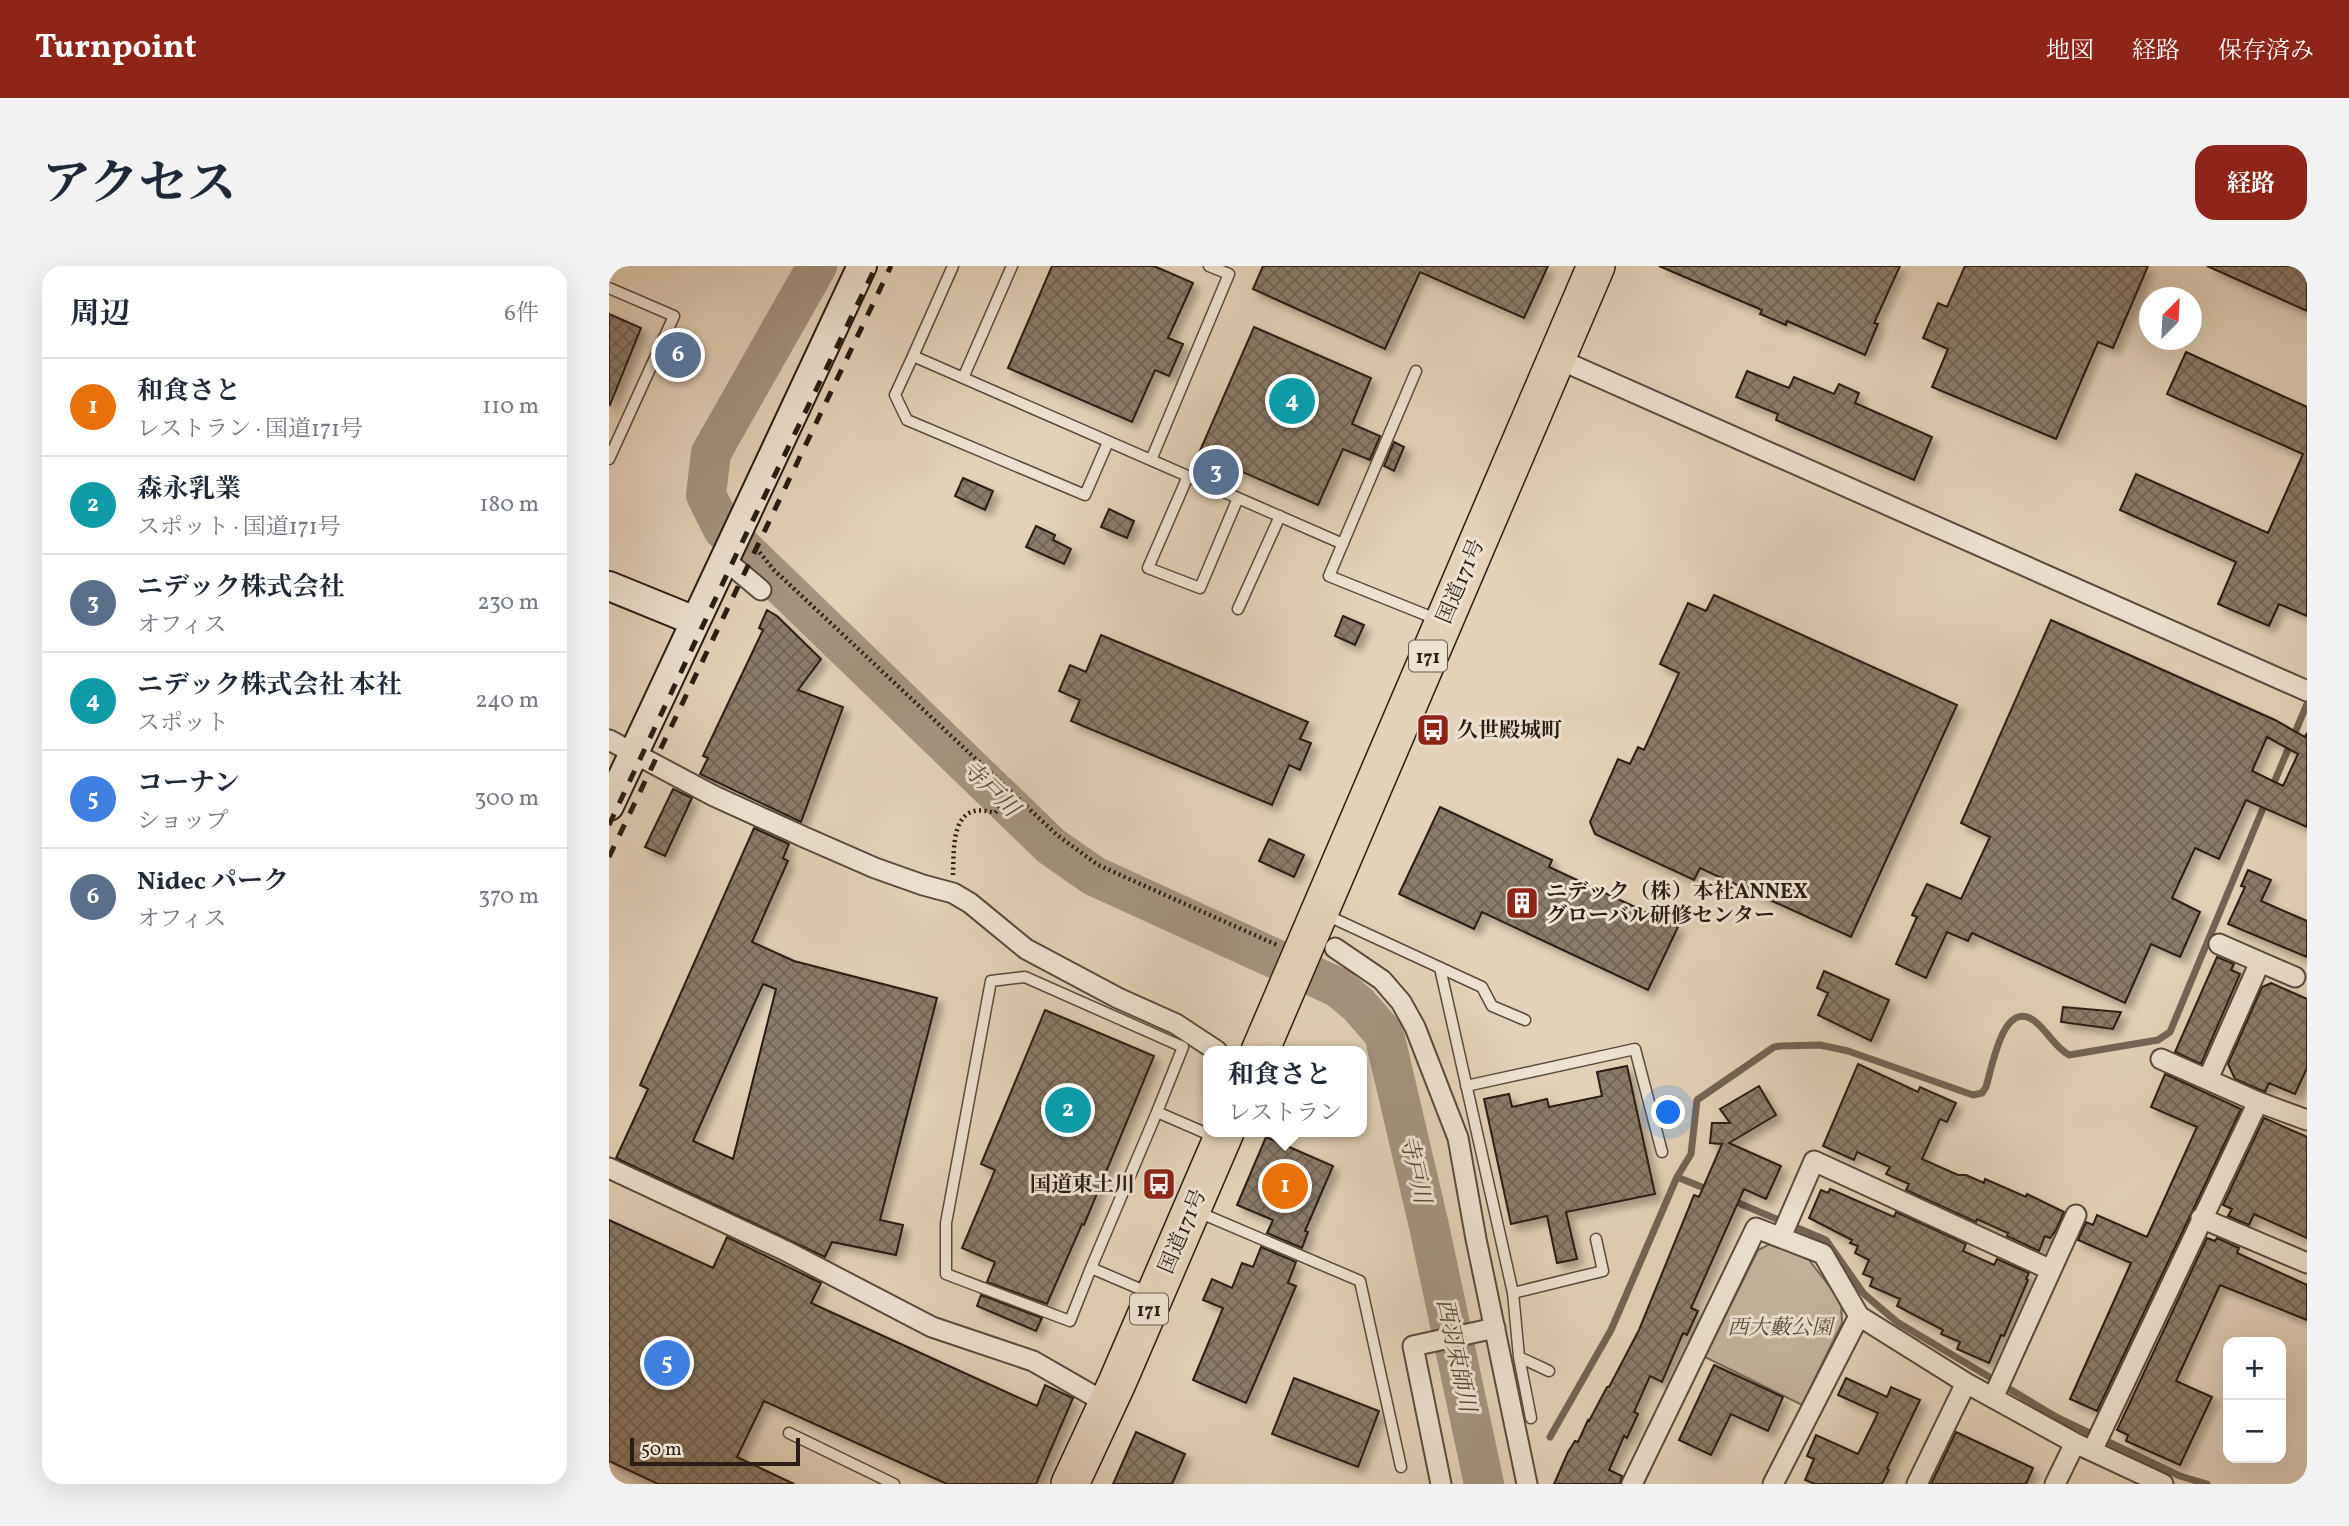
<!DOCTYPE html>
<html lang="ja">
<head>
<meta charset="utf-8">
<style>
  :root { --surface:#fff; --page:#f2f2f3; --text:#1f2937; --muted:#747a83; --line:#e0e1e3; --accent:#8f2418 }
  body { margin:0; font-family:Vollkorn,"Noto Serif JP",serif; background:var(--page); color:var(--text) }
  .controls { position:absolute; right:21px; bottom:21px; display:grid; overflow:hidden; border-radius:14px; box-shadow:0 7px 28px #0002 }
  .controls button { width:63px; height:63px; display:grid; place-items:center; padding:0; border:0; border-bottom:2px solid var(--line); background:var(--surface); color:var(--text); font:35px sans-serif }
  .compass { position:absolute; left:1530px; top:21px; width:63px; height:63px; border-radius:50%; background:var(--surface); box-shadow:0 7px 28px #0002; rotate:24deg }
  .scale { position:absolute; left:21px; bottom:18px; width:170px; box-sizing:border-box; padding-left:7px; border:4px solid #291d15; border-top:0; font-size:19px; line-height:24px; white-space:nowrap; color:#291d15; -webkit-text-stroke:5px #ede2d2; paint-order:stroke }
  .you { position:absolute; left:1060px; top:847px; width:24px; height:24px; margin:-18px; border:5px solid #fff; border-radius:50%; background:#1a73e8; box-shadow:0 0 0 10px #1a73e833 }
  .badge { display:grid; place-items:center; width:46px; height:46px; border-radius:50%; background:var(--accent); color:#fff; font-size:23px; font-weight:700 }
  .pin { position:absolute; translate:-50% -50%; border:4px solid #fff; box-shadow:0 2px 7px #0006 }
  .popup { position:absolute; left:594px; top:780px; width:164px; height:91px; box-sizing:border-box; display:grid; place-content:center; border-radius:14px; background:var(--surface); filter:drop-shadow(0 2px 5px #0005); font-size:23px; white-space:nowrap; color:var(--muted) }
  .popup b { font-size:26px; color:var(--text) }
  .popup::after { content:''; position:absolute; left:50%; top:100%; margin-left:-14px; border:14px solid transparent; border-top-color:var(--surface) }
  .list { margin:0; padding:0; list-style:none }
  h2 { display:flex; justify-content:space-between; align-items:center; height:91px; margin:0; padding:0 28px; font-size:30px }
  h2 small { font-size:23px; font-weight:400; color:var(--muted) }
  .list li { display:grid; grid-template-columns:46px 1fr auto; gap:21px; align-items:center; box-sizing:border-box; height:98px; padding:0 28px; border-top:2px solid var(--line) }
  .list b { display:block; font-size:26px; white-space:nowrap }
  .list p { margin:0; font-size:23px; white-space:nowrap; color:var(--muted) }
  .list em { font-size:23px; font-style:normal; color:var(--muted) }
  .map { position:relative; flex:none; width:1698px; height:1218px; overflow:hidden; border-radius:21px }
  header { display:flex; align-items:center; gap:42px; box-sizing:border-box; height:98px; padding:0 35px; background:var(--accent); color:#fff }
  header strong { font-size:33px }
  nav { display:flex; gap:38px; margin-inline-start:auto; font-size:24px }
  .intro { display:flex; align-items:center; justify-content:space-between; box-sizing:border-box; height:168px; padding:0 42px }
  h1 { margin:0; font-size:49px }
  .button { padding:18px 32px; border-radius:21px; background:var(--accent); color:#fff; font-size:24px; font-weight:700 }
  main { display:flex; gap:42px; padding:0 42px }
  aside { flex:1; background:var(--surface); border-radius:21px; box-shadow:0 7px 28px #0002 }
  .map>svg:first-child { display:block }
  .park { fill:#c3b39d; stroke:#766859; stroke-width:2 }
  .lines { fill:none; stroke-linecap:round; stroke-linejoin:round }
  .stream { stroke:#736456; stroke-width:7 }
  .river { stroke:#a49481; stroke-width:40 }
  .building { fill:url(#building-cross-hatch); stroke:#291d15; stroke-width:2; fill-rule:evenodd; filter:url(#shadow) }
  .lane-casing { stroke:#584a3e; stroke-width:13 }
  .street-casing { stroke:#584a3e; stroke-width:23 }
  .secondary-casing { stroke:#291d15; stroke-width:32 }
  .highway-casing { stroke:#291d15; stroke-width:40 }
  .path { stroke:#291d15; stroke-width:4.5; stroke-dasharray:2 3.5; stroke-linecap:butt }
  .lane { stroke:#ede2d2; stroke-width:10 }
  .street { stroke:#ede2d2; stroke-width:19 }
  .secondary { stroke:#ede2d2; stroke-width:28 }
  .highway { stroke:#e3d2b9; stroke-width:37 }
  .rail { stroke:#291d15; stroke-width:5; stroke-dasharray:12 12; stroke-linecap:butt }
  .labels { text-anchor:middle; stroke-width:6; stroke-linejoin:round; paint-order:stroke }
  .shield { fill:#ede2d2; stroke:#64584e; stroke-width:2 }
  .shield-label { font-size:19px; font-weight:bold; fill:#291d15 }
  .street-label { font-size:21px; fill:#291d15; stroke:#ede2d2 }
  .poi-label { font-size:21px; font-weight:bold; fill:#291d15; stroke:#ede2d2; text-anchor:start }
  .park-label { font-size:21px; font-style:italic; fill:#574a3e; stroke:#ede2d2 }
  .water-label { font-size:23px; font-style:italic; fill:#54473b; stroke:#ede2d2 }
</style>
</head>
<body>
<header>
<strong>Turnpoint</strong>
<nav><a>地図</a><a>経路</a><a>保存済み</a></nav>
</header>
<div class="intro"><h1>アクセス</h1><a class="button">経路</a></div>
<main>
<aside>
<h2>周辺<small>6件</small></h2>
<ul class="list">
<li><span class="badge" style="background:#e8710a">1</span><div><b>和食さと</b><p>レストラン · 国道171号</p></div><em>110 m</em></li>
<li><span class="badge" style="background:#0f9aa8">2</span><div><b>森永乳業</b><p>スポット · 国道171号</p></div><em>180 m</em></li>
<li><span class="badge" style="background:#5c6f8a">3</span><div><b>ニデック株式会社</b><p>オフィス</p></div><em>230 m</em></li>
<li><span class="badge" style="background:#0f9aa8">4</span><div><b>ニデック株式会社 本社</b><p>スポット</p></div><em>240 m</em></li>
<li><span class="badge" style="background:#3f7fe0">5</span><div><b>コーナン</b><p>ショップ</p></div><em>300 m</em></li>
<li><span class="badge" style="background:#5c6f8a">6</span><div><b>Nidec パーク</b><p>オフィス</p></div><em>370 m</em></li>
</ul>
</aside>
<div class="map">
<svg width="1698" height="1218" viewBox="0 0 1698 1218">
  <defs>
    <pattern id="building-cross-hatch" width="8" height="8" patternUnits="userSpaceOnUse" patternTransform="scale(1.75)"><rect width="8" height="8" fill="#8a7b6a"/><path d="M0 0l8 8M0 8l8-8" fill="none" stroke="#716456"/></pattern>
    <filter id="shadow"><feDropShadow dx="6" dy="6" stdDeviation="3.5" flood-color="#0004"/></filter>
  </defs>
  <rect width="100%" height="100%" fill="#e3d2b9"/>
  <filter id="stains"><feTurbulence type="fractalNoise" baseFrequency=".00286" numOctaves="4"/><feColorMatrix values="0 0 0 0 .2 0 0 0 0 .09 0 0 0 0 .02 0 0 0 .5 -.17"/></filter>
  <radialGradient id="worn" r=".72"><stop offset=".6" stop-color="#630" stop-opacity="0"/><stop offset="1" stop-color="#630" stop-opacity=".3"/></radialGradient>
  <!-- park -->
  <path class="park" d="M 1165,976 L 1200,994 L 1232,1035 L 1233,1057 L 1193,1139 L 1096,1091 L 1149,984 Z"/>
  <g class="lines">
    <!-- stream -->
    <path class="stream" d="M 1662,524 L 1698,438
      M 1068,911 L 1100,924
      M 1120,933 L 1217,974 L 1255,1028 L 1288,1056 L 1449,1152 L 1571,1210 L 1598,1218
      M 941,1171 L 1002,1064 L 1068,911 L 1082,888 L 1088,834 L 1165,781 L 1171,780 L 1211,779 L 1239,785 L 1364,829 L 1373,827 L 1377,821 C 1383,802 1395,726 1429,758 C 1440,768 1446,781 1460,789 L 1549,774 L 1561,766 L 1657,535"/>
    <!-- river -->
    <path class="river" d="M 208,0 L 102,187 L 97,229 L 114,263 L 442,580 L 485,610 L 728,721 L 749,738 L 775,768 L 820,960 L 875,1218"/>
  </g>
  <!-- building -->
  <path class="building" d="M 443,0 L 545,0 L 584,17 L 559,72 L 574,78 L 560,110 L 546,104 L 523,156 L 399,102 Z
    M 654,0 L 939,0 L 915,52 L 811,6 L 776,83 L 644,23 Z
    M 1050,0 L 1291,0 L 1265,57 L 1269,58 L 1256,89 L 1178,55 L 1177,59 L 1151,48 L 1153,44 Z
    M 1356,0 L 1539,0 L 1504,82 L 1489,76 L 1447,173 L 1323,121 L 1339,83 L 1314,72 L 1329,37 L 1338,41 Z
    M 1598,0 L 1698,0 L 1698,45 L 1636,17 Z
    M 0,48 L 32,62 L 1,139 L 0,138 Z
    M 645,61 L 762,112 L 743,158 L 771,170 L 761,194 L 734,183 L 709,239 L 590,187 Z
    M 1577,86 L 1698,141 L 1698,350 L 1670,338 L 1660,360 L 1609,338 L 1627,296 L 1511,244 L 1527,208 L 1659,267 L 1694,188 L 1558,128 Z
    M 1138,105 L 1180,122 L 1185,111 L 1225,128 L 1230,118 L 1250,127 L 1246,137 L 1323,171 L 1305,214 L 1167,154 L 1169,148 L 1127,131 Z
    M 785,176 L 795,181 L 785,205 L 775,200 Z
    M 354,212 L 384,225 L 376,244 L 346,230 Z
    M 500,243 L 525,255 L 518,272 L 492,261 Z
    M 427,260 L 446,269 L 444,274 L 462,283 L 455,298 L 417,281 Z
    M 1105,329 L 1348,439 L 1242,671 L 1091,602 L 1085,614 L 986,568 L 981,556 L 1009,493 L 1021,498 L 1029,481 L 1035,484 L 1070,407 L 1051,398 L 1079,337 L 1097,345 Z
    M 158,344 L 168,350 L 212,393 L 189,424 L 234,441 L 192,556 L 91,508 L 99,492 L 94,490 L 154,364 L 150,362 Z
    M 734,350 L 755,359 L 746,379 L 726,370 Z
    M 1442,354 L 1666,454 L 1696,471 L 1698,467 L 1698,561 L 1637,534 L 1610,593 L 1586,582 L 1563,632 L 1591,646 L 1571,691 L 1542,678 L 1516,737 L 1363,667 L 1359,675 L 1338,666 L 1317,712 L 1287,698 L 1308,651 L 1303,649 L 1318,618 L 1352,633 L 1381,571 L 1352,557 ZM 1658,471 L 1689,488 L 1674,520 L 1643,505 Z
    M 492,369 L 699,456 L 691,473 L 702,477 L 691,504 L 680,499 L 663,539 L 462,455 L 471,434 L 450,425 L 461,399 L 477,406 Z
    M 64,523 L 83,532 L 56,590 L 36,581 Z
    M 831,541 L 943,594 L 940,601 L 1069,661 L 1039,724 L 873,646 L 865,663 L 790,628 Z
    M 145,562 L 180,578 L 174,592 L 179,595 L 143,676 L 185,695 L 328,732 L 271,954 L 294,959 L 287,989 L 223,976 L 216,991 L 7,892 L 39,823 L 31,819 ZM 154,718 L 167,723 L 124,893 L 84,875 Z
    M 660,573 L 695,589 L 685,611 L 650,595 Z
    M 1639,604 L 1662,614 L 1652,635 L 1698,655 L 1698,691 L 1619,658 L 1636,621 L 1632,620 Z
    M 1608,691 L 1625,698 L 1622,704 L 1631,708 L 1592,798 L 1566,786 Z
    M 1215,705 L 1280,734 L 1262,775 L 1209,749 L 1219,727 L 1208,722 Z
    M 1662,717 L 1698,733 L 1698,802 L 1686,828 L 1660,817 L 1656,826 L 1626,813 L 1619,798 L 1653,721 Z
    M 1454,741 L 1512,746 L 1504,763 L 1452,756 Z
    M 436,744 L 545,790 L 475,959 L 473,958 L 438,1038 L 378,1016 L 386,996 L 353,982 L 386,904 L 372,898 Z
    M 1249,798 L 1309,826 L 1311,821 L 1347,837 L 1338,856 L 1331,853 L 1313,893 L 1349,909 L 1357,909 L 1375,917 L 1376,913 L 1417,931 L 1418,928 L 1455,946 L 1447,964 L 1441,972 L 1436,970 L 1430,985 L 1398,970 L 1399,967 L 1368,953 L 1367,956 L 1297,924 L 1300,918 L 1277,908 L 1281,901 L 1248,886 L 1245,894 L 1214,880 Z
    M 1018,800 L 1046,928 L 957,946 L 968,993 L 948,997 L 938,950 L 902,958 L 875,833 L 900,828 L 903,841 L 938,833 L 940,841 L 993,830 L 988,806 Z
    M 1556,808 L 1632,843 L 1488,1145 L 1461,1133 L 1522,997 L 1469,974 L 1477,956 L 1484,959 L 1488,949 L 1538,971 L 1588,861 L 1542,841 Z
    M 1150,820 L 1167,849 L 1120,877 L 1172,900 L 1157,933 L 1135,923 L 1082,1042 L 1089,1045 L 1078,1069 L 1074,1067 L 1053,1116 L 1041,1110 L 1025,1146 L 1029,1148 L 1018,1172 L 1015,1170 L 1000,1204 L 1013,1210 L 1011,1218 L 945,1218 L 959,1186 L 966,1175 L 969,1176 L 979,1154 L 980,1155 L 998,1121 L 1000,1121 L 1030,1064 L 1085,929 L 1090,931 L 1113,878 L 1101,877 L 1103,857 L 1121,857 L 1111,843 Z
    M 1655,852 L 1698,871 L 1698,972 L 1645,948 L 1640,959 L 1619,950 L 1623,943 L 1614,939 Z
    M 657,871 L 724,900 L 696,965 L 699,966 L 693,982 L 658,967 L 664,954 L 628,939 Z
    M 1221,923 L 1285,951 L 1287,946 L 1357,978 L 1354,985 L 1385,999 L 1388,993 L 1420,1007 L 1417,1013 L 1419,1014 L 1395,1070 L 1392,1069 L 1380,1097 L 1348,1083 L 1351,1076 L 1332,1068 L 1334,1064 L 1288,1040 L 1291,1033 L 1261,1020 L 1264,1012 L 1254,1008 L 1260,994 L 1246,987 L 1249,980 L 1241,977 L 1243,974 L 1200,952 L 1212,924 L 1219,927 Z
    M 0,954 L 104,1002 L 118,971 L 212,1017 L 202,1037 L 428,1140 L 436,1119 L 464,1132 L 427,1218 L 338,1218 L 155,1135 L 128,1191 L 185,1218 L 49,1218 L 0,1195 Z
    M 1598,972 L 1606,975 L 1608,972 L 1630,982 L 1628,987 L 1698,1019 L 1698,1054 L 1611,1019 L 1567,1115 L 1603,1131 L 1571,1199 L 1517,1175 L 1519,1169 L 1508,1164 Z
    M 652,981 L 687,996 L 679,1017 L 687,1020 L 637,1137 L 584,1114 L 614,1042 L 594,1034 L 603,1013 L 623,1022 L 633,997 L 644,1001 Z
    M 372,1029 L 433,1052 L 427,1065 L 368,1040 Z
    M 1105,1099 L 1174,1131 L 1159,1165 L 1122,1148 L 1102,1189 L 1070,1174 Z
    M 685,1112 L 770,1145 L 749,1201 L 663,1168 Z
    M 1237,1112 L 1278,1131 L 1282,1121 L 1311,1134 L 1278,1203 L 1280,1204 L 1273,1218 L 1206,1218 L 1196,1214 L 1205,1193 L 1198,1190 L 1207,1169 L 1249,1188 L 1269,1147 L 1229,1129 Z
    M 527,1166 L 576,1188 L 563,1218 L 504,1218 Z
    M 1347,1166 L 1424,1202 L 1417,1218 L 1322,1218 Z"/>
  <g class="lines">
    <defs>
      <path id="lane" d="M 344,0 L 304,90 L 734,278
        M 0,22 L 65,50 L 0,193
        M 304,90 L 286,129 L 298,154 L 476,229 L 499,176
        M 807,105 L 720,310 L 827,353
        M 354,112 L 403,0
        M 542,194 L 620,8 L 600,0
        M 579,210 L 539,302 L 591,322 L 629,232
        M 629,343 L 671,250
        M 717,649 L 873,721 L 883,740 L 916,754
        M 831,702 L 904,1027 L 910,1091 L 922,1152
        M 857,820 L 1026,783 L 1053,886
        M 589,946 L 751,1015 L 792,1201
        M 482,1002 L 461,1055 L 337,1008 L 337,957 L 382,715 L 416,711 L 574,781 L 548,846
        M 538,1026 L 482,1002 L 548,846 L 608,872
        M 904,1027 L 994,1005 L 987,973
        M 910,1091 L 940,1105
        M 180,1167 L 285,1218"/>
      <path id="street" d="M 947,92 L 1698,425
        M 115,293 L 152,324
        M 0,474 L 105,530 L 195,571 L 266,602 L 314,619 L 344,627 L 361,637 L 417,683 L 509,732 L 567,758 L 608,785
        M 726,682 L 773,714 L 792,736 L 806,761 L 849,872 L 867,973 L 918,1218
        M 1651,696 L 1686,711
        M 1552,793 L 1649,836 L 1698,854
        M 1599,813 L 1651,696 L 1610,678
        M 0,902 L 177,985 L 323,1061 L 424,1095 L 497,1137
        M 1592,952 L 1698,997
        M 1172,971 L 1205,895 L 1442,1004
        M 1384,1132 L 1467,949
        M 1483,1185 L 1649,836
        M 832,1218 L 804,1080 L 886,1062
        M 1023,1218 L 1147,962 L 1214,988 L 1250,1050 L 1357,1117 L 1466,1177 L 1554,1218
        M 1164,1218 L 1250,1050
        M 1308,1218 L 1357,1117
        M 1446,1218 L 1466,1177"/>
      <path id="secondary" d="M 0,320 L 86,355
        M 0,540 L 253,0"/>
      <path id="highway" d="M 651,785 L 987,0
        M 461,1218 L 508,1117 L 616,866"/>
    </defs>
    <!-- lane casing -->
    <use href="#lane" class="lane-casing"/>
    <!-- street casing -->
    <use href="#street" class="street-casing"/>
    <!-- secondary casing -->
    <use href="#secondary" class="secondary-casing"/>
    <!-- highway casing -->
    <use href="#highway" class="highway-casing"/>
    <!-- path -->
    <path class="path" d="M 147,282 L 165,304 L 448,569 L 489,599 L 668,679
      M 344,609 C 345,579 342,533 386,547 L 403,528"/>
    <!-- lane -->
    <use href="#lane" class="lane"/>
    <!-- street -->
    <use href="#street" class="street"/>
    <!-- secondary -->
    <use href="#secondary" class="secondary"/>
    <!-- highway -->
    <use href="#highway" class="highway"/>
    <!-- rail -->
    <path class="rail" d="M 0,559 L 128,287 L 267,0
      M 0,591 L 282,0"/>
  </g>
  <!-- icons -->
  <defs>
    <symbol id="bus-square" viewBox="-11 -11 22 22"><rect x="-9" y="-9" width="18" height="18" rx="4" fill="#8f2418" stroke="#ede2d2"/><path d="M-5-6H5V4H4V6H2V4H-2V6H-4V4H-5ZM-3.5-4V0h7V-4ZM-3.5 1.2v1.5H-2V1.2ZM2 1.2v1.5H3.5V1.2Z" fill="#fff"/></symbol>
    <symbol id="building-square" viewBox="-11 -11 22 22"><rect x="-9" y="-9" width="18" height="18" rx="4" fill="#8f2418" stroke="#ede2d2"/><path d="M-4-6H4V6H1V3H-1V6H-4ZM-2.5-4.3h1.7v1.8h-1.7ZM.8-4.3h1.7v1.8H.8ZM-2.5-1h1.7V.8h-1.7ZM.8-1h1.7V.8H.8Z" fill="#fff"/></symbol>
  </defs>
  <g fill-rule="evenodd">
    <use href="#bus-square" x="805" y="445" width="38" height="38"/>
    <use href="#building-square" x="894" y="618" width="38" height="38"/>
    <use href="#bus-square" x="531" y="899" width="38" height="38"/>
  </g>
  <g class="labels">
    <!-- shield labels -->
    <g class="shield">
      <rect x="800" y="374.5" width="38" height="31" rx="5"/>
      <rect x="521" y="1027.5" width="38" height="31" rx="5"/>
    </g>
    <g class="shield-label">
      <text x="819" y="397">171</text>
      <text x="540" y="1050">171</text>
    </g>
    <!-- street labels -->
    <g class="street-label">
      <text transform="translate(851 315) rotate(-67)" y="7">国道171号</text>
      <text transform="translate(573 965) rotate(-67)" y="7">国道171号</text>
    </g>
    <!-- poi labels -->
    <g class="poi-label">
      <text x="848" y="471">久世殿城町</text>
      <text x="937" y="632">ニデック（株）本社ANNEX<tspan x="937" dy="24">グローバル研修センター</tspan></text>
      <text x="526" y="925" text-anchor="end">国道東土川</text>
    </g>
    <!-- park labels -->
    <g class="park-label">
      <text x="1171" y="1068">西大藪公園</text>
    </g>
    <!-- water labels -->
    <g class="water-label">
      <text transform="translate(382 522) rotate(44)" y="8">寺戸川</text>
      <text transform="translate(807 903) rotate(77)" y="8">寺戸川</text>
      <text transform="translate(848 1089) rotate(78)" y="8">西羽束師川</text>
    </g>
  </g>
  <rect width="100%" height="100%" filter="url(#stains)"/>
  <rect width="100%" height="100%" fill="url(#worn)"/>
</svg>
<div class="controls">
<button>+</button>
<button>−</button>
</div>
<svg class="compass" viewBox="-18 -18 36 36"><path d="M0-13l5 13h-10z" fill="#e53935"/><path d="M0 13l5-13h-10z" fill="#747a83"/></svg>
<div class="scale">50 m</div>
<div class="you"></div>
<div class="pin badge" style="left:676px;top:920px;background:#e8710a">1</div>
<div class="popup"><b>和食さと</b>レストラン</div>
<div class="pin badge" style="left:459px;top:844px;background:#0f9aa8">2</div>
<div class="pin badge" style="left:607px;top:206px;background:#5c6f8a">3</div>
<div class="pin badge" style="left:683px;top:135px;background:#0f9aa8">4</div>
<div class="pin badge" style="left:58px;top:1097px;background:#3f7fe0">5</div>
<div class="pin badge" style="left:69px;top:89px;background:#5c6f8a">6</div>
</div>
</main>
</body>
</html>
